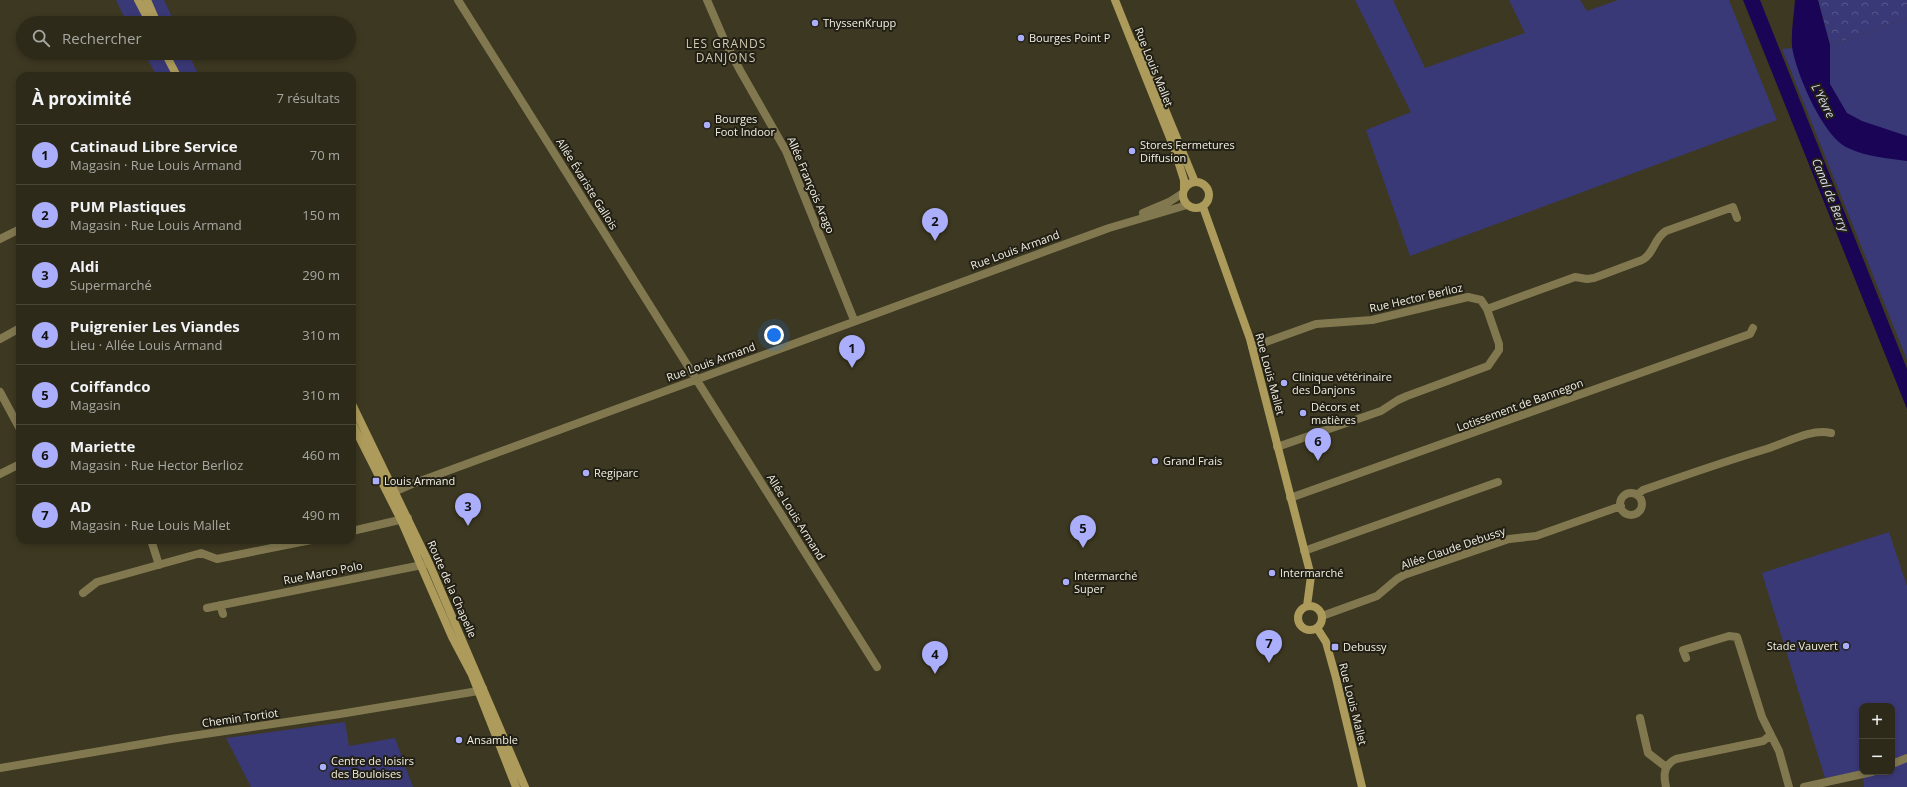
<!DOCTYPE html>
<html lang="fr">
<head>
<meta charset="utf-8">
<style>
  :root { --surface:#2e2a19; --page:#3a3626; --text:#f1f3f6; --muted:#a7a7a2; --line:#494638; --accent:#abaffb }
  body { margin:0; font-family:"Open Sans",sans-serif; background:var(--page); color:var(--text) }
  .controls { position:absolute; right:12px; bottom:12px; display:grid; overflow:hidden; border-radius:8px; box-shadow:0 2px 6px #0003 }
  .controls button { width:36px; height:36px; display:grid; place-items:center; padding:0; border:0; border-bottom:1px solid var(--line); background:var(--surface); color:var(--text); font:20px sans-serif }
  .you { position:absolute; left:774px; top:335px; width:14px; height:14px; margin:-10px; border:3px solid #fff; border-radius:50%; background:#1a73e8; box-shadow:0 0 0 6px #1a73e833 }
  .badge { display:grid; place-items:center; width:26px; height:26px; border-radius:50%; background:var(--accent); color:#111; font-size:13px; font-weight:700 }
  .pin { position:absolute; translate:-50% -33px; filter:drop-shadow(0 1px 2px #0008) }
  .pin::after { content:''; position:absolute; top:21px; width:14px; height:12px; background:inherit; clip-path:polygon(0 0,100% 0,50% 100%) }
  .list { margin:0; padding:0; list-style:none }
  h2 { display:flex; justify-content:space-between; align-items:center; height:52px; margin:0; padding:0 16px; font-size:17px }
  h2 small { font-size:13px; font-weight:400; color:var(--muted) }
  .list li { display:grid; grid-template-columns:26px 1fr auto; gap:12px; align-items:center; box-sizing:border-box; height:60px; padding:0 16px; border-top:1px solid var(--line) }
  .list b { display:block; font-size:15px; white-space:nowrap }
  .list p { margin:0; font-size:13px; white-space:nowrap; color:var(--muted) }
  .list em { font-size:13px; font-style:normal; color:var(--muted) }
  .icon { flex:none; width:22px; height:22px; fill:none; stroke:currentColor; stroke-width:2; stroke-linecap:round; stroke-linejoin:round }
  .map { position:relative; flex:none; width:1907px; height:787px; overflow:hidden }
  .search { position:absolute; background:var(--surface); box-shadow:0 2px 6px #0003; left:16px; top:16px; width:340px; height:44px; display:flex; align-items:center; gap:10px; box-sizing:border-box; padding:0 14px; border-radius:22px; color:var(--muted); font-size:15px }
  .panel { position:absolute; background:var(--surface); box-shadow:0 2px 6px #0003; left:16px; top:72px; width:340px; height:472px; border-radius:12px }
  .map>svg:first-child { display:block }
  .grass { fill:#3a3977 }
  .forest { fill:url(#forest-crowns) }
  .water { fill:#190456 }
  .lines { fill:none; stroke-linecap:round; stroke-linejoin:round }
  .street { stroke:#827850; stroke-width:8 }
  .secondary { stroke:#ac9b5a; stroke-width:8 }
  .poi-dot { fill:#abaffb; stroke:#221f15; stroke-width:1.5 }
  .labels { text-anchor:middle; stroke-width:4; stroke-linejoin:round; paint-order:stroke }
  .poi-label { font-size:11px; fill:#f2efe2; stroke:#221f15; text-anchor:start }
  .street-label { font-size:11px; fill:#f2efe2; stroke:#221f15 }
  .neighbourhood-label { font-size:12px; letter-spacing:1px; fill:#d1cab0; stroke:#221f15 }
  .water-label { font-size:12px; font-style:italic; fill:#dbddf4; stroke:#221f15 }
</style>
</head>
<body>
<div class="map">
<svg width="1907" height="787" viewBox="0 0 1907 787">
  <defs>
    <pattern id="forest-crowns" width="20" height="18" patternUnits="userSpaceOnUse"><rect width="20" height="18" fill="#3a3977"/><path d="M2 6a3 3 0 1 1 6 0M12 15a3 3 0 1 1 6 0" fill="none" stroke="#57568a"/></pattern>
  </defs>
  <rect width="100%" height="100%" fill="#3d3821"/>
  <!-- grass -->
  <path class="grass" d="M 116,0 L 164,0 L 175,23 L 127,23 Z
    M 1355,0 L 1393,0 L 1425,68 L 1525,33 L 1509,0 L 1580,0 L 1587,11 L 1618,0 L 1729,0 L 1777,120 L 1410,256 L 1366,130 L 1411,112 Z
    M 1907,18 L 1907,360 L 1782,49 L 1830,45 Z
    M 144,53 L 188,53 L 199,76 L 157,76 Z
    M 1889,532 L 1907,586 L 1907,787 L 1864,787 L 1862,772 L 1892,772 L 1892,706 L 1862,706 L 1862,771 L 1825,778 L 1762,573 Z
    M 345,722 L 349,746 L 395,738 L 413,787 L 251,787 L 226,738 Z"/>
  <!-- forest -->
  <path class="forest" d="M 1818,0 L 1907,0 L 1907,18 L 1830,45 Z"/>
  <!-- water -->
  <path class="water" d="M 1743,0 L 1760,0 L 1907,369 L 1907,409 Z
    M 1795,0 L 1818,0 L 1830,45 L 1830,84 L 1847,113 L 1862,121 L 1907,136 L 1907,161 C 1887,158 1867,157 1848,148 C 1823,137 1795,71 1792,46 C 1791,31 1794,15 1795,0 Z"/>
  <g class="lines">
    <!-- street -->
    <path class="street" d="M 458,0 L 877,667
      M 707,0 L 726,44 L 741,72 L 786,151 L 854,320
      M 1143,213 L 1169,202 L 1183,193
      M 0,239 L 20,229
      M 1487,309 L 1575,277 L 1587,279 L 1594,278 L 1642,260 C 1654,254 1654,238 1666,231 L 1733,207 L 1737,218
      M 0,339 L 20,328
      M 1252,347 L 1316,324 L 1372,320 L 1468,297 L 1481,300 L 1487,309 L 1499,344 L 1499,350 L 1488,366 L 1407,396 L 1398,400 L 1381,411 L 1277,447
      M 0,392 L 20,429
      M 0,474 L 20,464
      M1620 504a11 11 0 1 1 22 0a11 11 0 1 1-22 0Z
      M 389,494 L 412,484 L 1049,250 L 1109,228 L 1187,205
      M 1637,495 L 1643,490 C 1683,476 1723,462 1763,450 C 1785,444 1809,428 1831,433
      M 1290,498 L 1750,334 L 1753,328
      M 352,531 L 408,518
      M 151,540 L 159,565
      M 1304,551 L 1498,482
      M 83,593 L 97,582 L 201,553 L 217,559 L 311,540
      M 220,605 L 223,614
      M 207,608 L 427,564
      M 1322,616 L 1377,596 L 1397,579 L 1404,575 L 1509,539 L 1536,536 L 1621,506
      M 1686,658 L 1683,650 L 1729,636 L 1737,637 L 1762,717 L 1779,751 L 1789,787
      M 1640,718 L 1648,753 L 1666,767
      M 1892,764 L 1907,758
      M 0,768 L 171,739 L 340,714 L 478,691 L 483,688
      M 1666,787 C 1663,774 1664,765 1676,759 L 1763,741 L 1771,735
      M 1804,787 L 1872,772"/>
    <!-- secondary -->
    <path class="secondary" d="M 138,0 L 150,23
      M 147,0 L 157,23
      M 1115,0 L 1174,148 L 1184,180 L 1184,189
      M 1138,44 L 1195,182
      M 165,53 L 177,76
      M1183 195a13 13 0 1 1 26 0a13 13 0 1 1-26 0Z
      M 1203,207 L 1250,339 L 1311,576 L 1307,606
      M 352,404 L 429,563 L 525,787
      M 352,423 L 401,520 L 452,637 L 472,675 L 516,787
      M1298 618a12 12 0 1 1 24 0a12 12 0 1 1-24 0Z
      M 1317,628 L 1326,642 L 1336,678 L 1362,787"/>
  </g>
  <!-- markers -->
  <g class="poi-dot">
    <circle cx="815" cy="23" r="4"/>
    <circle cx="1021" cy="38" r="4"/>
    <circle cx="707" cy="125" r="4"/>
    <circle cx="1132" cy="151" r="4"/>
    <circle cx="1284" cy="383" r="4"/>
    <circle cx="1303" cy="413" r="4"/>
    <circle cx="1155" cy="461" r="4"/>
    <circle cx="586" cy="473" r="4"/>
    <rect x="372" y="477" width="8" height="8" rx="2"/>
    <circle cx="1272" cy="573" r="4"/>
    <circle cx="1066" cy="582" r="4"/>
    <circle cx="1846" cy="646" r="4"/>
    <rect x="1331" y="643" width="8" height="8" rx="2"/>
    <circle cx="459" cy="740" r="4"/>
    <circle cx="323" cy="767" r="4"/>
  </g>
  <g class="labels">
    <!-- poi labels -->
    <g class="poi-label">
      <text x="823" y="27">ThyssenKrupp</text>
      <text x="1029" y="42">Bourges Point P</text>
      <text x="715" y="123">Bourges<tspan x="715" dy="13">Foot Indoor</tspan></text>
      <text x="1140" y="149">Stores Fermetures<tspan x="1140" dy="13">Diffusion</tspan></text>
      <text x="1292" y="381">Clinique vétérinaire<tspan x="1292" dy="13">des Danjons</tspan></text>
      <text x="1311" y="411">Décors et<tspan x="1311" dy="13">matières</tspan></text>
      <text x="1163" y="465">Grand Frais</text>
      <text x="594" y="477">Regiparc</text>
      <text x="384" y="485">Louis Armand</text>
      <text x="1280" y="577">Intermarché</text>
      <text x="1074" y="580">Intermarché<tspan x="1074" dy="13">Super</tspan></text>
      <text x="1838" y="650" text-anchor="end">Stade Vauvert</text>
      <text x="1343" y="651">Debussy</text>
      <text x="467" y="744">Ansamble</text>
      <text x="331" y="765">Centre de loisirs<tspan x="331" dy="13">des Bouloises</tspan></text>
    </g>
    <!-- street labels -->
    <g class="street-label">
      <text transform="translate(1154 67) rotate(68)" y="4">Rue Louis Mallet</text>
      <text transform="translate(587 184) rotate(58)" y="4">Allée Évariste Gallois</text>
      <text transform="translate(811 185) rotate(67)" y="4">Allée François Arago</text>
      <text transform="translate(1015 250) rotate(-20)" y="4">Rue Louis Armand</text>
      <text transform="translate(1416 298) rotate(-13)" y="4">Rue Hector Berlioz</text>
      <text transform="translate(711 362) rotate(-20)" y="4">Rue Louis Armand</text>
      <text transform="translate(1270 374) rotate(75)" y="4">Rue Louis Mallet</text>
      <text transform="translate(1520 405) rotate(-20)" y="4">Lotissement de Bannegon</text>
      <text transform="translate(796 517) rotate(58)" y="4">Allée Louis Armand</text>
      <text transform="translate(1453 548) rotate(-19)" y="4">Allée Claude Debussy</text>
      <text transform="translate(323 573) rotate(-11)" y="4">Rue Marco Polo</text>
      <text transform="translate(452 589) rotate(66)" y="4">Route de la Chapelle</text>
      <text transform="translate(1353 704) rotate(76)" y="4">Rue Louis Mallet</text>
      <text transform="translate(240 718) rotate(-8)" y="4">Chemin Tortiot</text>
    </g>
    <!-- neighbourhood labels -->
    <g class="neighbourhood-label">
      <text x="726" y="48">LES GRANDS<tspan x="726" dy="14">DANJONS</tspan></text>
    </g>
    <!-- water labels -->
    <g class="water-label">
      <text transform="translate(1823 101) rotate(63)" y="4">L'Yèvre</text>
      <text transform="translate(1830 195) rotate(68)" y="4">Canal de Berry</text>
    </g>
  </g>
</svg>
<div class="controls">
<button>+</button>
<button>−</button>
</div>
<div class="you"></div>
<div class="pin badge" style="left:852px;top:368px">1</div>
<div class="pin badge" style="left:935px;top:241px">2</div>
<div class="pin badge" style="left:468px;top:526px">3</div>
<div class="pin badge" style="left:935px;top:674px">4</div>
<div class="pin badge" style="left:1083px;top:548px">5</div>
<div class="pin badge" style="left:1318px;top:461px">6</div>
<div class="pin badge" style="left:1269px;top:663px">7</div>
<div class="search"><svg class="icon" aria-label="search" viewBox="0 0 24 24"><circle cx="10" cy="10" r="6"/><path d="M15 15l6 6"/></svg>Rechercher</div>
<section class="panel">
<h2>À proximité<small>7 résultats</small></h2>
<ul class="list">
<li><span class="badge">1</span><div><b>Catinaud Libre Service</b><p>Magasin · Rue Louis Armand</p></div><em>70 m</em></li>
<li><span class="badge">2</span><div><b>PUM Plastiques</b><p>Magasin · Rue Louis Armand</p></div><em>150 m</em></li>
<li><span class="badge">3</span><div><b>Aldi</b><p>Supermarché</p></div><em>290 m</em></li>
<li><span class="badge">4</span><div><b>Puigrenier Les Viandes</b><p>Lieu · Allée Louis Armand</p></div><em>310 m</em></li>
<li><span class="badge">5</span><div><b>Coiffandco</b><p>Magasin</p></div><em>310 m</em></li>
<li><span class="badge">6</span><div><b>Mariette</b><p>Magasin · Rue Hector Berlioz</p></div><em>460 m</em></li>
<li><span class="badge">7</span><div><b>AD</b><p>Magasin · Rue Louis Mallet</p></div><em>490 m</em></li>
</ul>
</section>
</div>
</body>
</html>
